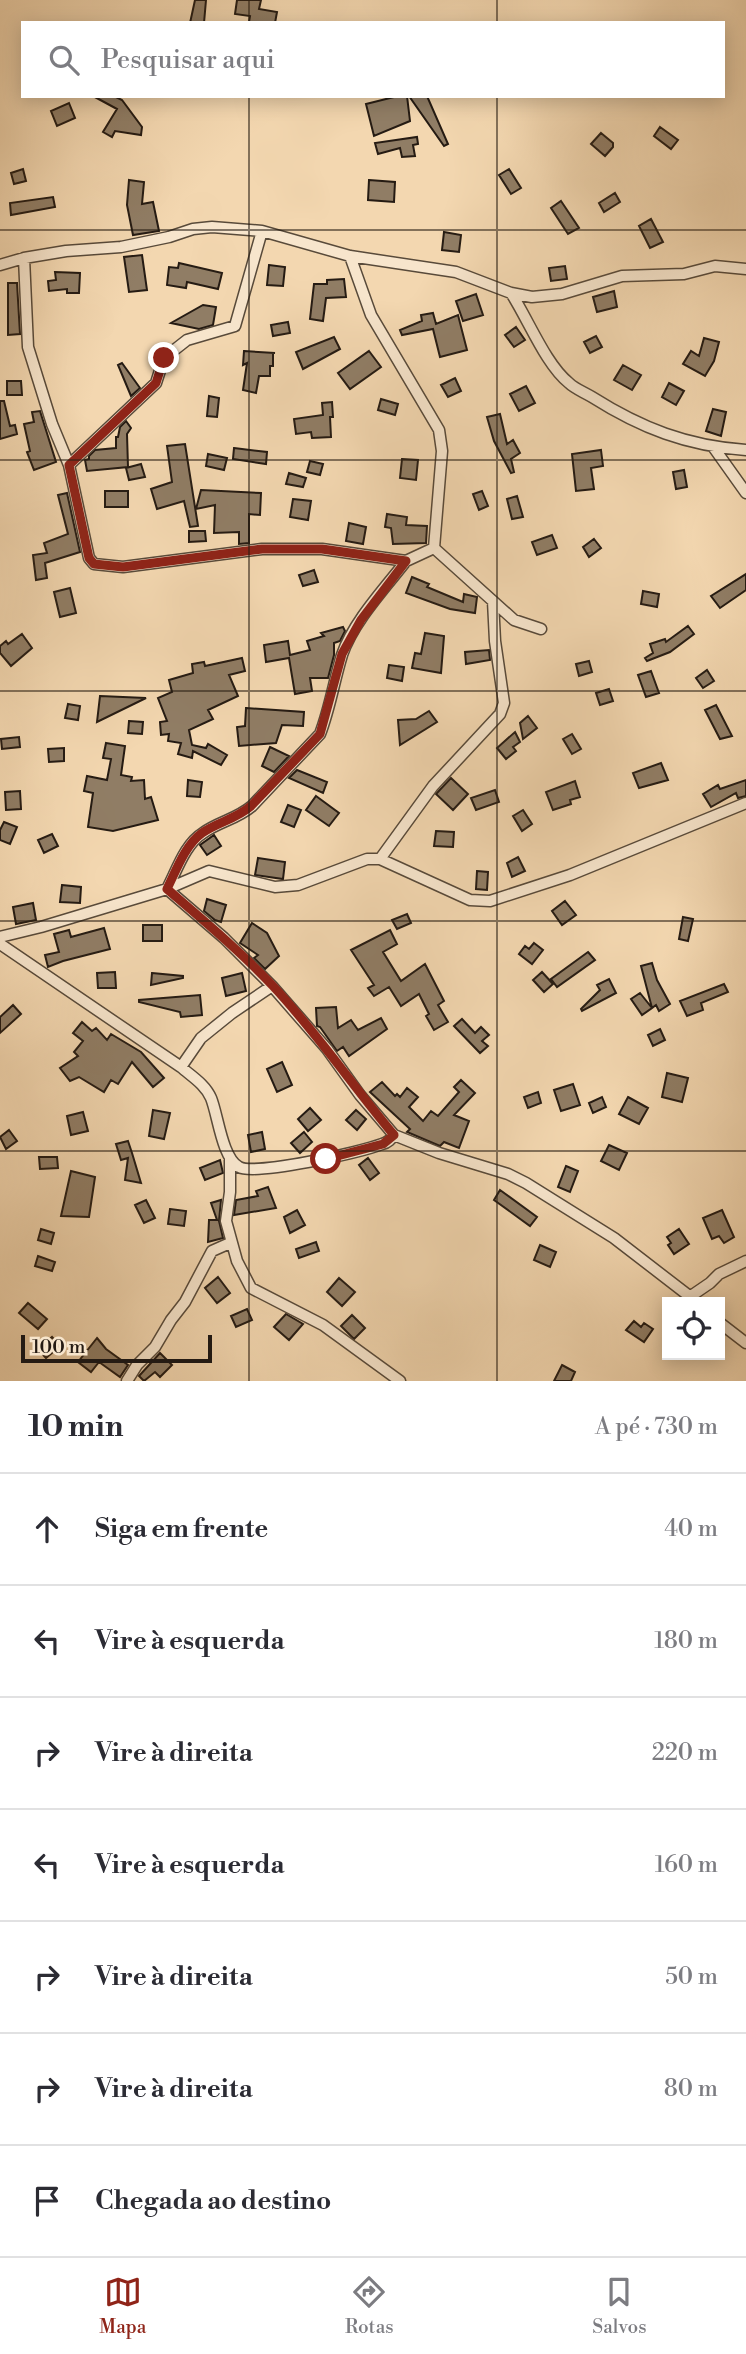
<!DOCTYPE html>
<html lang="pt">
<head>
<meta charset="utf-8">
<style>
  :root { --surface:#fff; --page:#f2f2f3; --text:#2b2b33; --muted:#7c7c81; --line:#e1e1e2; --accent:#8f2418 }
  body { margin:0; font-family:"Libre Bodoni",serif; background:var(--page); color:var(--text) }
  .controls { position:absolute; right:21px; bottom:21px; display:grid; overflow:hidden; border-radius:0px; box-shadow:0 4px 18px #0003 }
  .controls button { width:63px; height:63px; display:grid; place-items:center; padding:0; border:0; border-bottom:2px solid var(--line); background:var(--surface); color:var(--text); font:35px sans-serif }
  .scale { position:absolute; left:21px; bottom:18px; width:191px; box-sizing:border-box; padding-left:7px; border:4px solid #251b13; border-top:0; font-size:19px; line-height:24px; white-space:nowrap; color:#251b13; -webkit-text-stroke:5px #f7e5cc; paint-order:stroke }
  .stop { position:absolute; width:21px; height:21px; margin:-16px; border:5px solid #8f2418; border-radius:50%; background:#fff }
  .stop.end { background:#8f2418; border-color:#fff; box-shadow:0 2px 7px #0008 }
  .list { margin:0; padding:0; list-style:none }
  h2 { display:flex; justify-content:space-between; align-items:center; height:91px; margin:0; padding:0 28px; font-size:30px }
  h2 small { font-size:23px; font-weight:400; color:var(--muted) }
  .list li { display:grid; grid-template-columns:46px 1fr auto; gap:21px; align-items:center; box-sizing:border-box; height:112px; padding:0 28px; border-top:2px solid var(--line) }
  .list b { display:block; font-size:26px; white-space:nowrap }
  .list em { font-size:23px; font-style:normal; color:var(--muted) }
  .icon { flex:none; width:38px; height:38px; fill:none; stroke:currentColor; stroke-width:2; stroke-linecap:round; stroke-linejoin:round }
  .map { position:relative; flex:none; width:746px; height:1381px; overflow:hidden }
  .search { position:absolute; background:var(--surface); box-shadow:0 4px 18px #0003; left:21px; right:21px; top:21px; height:77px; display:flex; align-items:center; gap:18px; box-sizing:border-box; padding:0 24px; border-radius:0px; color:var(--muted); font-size:26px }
  .sheet { height:875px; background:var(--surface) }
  nav { display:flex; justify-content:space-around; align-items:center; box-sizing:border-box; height:98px; border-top:2px solid var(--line); background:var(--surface); font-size:19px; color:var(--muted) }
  nav a { display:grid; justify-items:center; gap:4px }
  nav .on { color:var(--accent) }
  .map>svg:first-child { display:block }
  .building { fill:#907d65; stroke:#251b13; stroke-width:2 }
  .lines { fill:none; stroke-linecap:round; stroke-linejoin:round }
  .minor-casing { stroke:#584a3a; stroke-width:13 }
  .minor { stroke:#f7e5cc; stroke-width:10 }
  .route { stroke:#8f2418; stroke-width:9 }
  .grid { fill:none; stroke:#251b13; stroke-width:2; stroke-opacity:0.55 }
</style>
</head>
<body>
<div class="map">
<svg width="746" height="1381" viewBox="0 0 746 1381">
  <rect width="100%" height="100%" fill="#f3d7b0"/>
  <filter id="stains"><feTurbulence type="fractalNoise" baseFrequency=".00286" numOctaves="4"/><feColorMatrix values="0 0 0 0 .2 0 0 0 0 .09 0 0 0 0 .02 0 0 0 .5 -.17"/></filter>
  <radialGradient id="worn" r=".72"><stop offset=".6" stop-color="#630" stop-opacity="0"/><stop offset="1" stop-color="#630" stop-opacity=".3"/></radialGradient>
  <!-- building -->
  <path class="building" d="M 195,0 L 206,0 L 204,23 L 190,23 Z
    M 237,0 L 261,0 L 259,9 L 277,12 L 275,23 L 249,22 L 250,16 L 235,14 Z
    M 93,96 L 114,96 L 122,100 L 142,127 L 141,135 L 115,131 L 112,137 L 103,132 L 117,109 Z
    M 398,96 L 407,96 L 410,121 L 374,136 L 366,104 Z
    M 409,96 L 427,96 L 448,144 L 444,146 Z
    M 69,103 L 75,118 L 57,126 L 51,111 Z
    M 660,127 L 678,140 L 671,149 L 654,136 Z
    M 601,133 L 613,143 L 613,147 L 605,156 L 591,144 Z
    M 417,137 L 418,144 L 413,145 L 415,156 L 402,157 L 400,148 L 378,154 L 375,143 Z
    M 23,169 L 26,181 L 14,184 L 11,173 Z
    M 509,169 L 521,188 L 511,194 L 499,175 Z
    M 129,180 L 144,182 L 142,204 L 153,202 L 159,231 L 133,235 L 127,205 Z
    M 369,180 L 395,182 L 394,202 L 368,200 Z
    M 615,193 L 620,202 L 604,212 L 599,203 Z
    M 53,197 L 55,207 L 11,215 L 10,203 Z
    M 561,201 L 579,228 L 568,234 L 551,208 Z
    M 651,219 L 663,242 L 650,248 L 639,226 Z
    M 444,232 L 461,235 L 459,252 L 442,250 Z
    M 142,255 L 147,290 L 129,292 L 124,257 Z
    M 179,263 L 222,273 L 218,289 L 187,282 L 186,288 L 167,285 L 169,267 L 178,268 Z
    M 269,265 L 285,267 L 283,286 L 267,285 Z
    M 565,266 L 567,279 L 551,281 L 549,268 Z
    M 55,272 L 80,273 L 79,293 L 67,293 L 67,289 L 49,291 L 48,281 L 56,280 Z
    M 344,279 L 346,297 L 326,298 L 323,321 L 310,319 L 314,284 L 327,284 L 327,280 Z
    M 8,283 L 17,283 L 20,334 L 8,335 Z
    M 614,291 L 617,307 L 597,312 L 593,297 Z
    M 476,294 L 483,315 L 463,321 L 456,301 Z
    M 203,305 L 216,307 L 213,325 L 199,329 L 171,323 Z
    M 433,313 L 436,324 L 458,315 L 467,350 L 440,357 L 433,329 L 402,335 L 400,330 L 422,321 L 421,315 Z
    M 288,322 L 290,333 L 273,336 L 271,325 Z
    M 516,327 L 525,340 L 514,347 L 505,335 Z
    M 596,336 L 602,347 L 590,353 L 584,342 Z
    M 334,337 L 340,349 L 303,369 L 296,352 Z
    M 704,338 L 719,342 L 714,361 L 705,376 L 683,364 L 691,351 L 699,356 Z
    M 244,351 L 275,353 L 273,353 L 273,366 L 270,366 L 270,376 L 259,376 L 256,393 L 243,390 L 247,363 L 243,365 Z
    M 369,351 L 381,367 L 350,389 L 338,373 Z
    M 122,363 L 140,388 L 131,396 L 118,365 Z
    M 623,365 L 641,375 L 632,390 L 614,380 Z
    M 455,378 L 461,391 L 448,397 L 441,385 Z
    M 7,381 L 21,381 L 22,395 L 7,395 Z
    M 669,383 L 684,391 L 676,405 L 662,397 Z
    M 526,386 L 535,403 L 519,411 L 510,394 Z
    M 209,396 L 219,398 L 217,417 L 207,416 Z
    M 381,399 L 398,404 L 395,415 L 378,410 Z
    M 0,401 L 4,401 L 10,426 L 15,425 L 17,434 L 0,439 Z
    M 332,402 L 333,417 L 330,417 L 331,437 L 312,438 L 311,432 L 296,434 L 294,419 L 323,415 L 322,403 Z
    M 713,409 L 726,412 L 721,436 L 706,431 Z
    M 40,411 L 56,462 L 34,470 L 27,452 L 30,451 L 24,424 L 34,422 L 32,412 Z
    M 500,414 L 507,444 L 513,440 L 520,453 L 511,459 L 514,472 L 511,473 L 494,441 L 487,417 Z
    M 126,421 L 131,428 L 127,434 L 128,467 L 87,471 L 85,460 L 89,459 L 89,456 L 95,450 L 116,448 L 116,437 L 118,437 L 120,427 Z
    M 185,444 L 198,526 L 190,527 L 184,501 L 157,509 L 151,489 L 172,482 L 167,446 Z
    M 234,448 L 267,452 L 266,464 L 233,459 Z
    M 601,450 L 603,466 L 591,468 L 594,489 L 576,491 L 572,454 Z
    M 208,454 L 227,458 L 224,470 L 206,466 Z
    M 402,459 L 418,460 L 416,480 L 400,478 Z
    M 310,461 L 323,464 L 320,475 L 307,472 Z
    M 141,464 L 145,477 L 129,480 L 126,468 Z
    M 684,470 L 687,487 L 676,489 L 673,472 Z
    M 289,473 L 306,478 L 303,487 L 286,484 Z
    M 201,490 L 261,493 L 260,515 L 249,514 L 249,543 L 239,544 L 239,532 L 214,533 L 215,505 L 196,509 Z
    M 105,491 L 128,491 L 128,507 L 105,507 Z
    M 482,491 L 488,506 L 479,510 L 473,494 Z
    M 67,493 L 80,552 L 45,563 L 47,578 L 36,580 L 33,555 L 47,553 L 44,543 L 68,534 L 58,495 Z
    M 517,496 L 523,517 L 512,519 L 507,499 Z
    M 293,499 L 311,501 L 308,520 L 290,517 Z
    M 387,514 L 407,517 L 406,525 L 427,526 L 426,543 L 393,544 L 391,528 L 385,527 Z
    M 349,523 L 366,527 L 363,544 L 346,541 Z
    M 189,531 L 205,531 L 206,541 L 189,542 Z
    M 552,535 L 557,548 L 537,555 L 532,542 Z
    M 594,539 L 601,548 L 589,557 L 583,547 Z
    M 314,570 L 318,582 L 303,586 L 299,575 Z
    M 746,574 L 746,590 L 720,608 L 711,596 Z
    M 412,577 L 429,584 L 427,587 L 463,602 L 464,594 L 477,597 L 475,613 L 450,609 L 406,593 Z
    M 70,588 L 76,613 L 60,617 L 54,592 Z
    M 643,591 L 659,594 L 657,607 L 641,604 Z
    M 688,626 L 694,634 L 670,652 L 647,661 L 645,658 L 653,653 L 650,644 L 665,639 L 666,642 Z
    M 343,627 L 345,631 L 340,641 L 334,643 L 334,655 L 328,678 L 310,678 L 312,691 L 295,694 L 289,658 L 266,662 L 264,645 L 288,641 L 290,655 L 310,650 L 307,641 L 324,636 L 321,633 Z
    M 425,633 L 444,636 L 441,673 L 412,668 L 415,653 L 421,654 Z
    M 22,634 L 32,648 L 11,666 L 0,653 L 0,646 L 6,641 L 8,644 Z
    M 489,650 L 490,660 L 466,664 L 465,652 Z
    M 242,658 L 245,671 L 229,675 L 238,696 L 208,710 L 213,719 L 189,730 L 192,745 L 206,748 L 208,744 L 227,755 L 221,765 L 193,751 L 192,758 L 178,754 L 181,743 L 168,741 L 169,734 L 161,735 L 160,722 L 167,721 L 158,698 L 172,692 L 169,680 L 193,673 L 192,664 L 204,662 L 205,666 Z
    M 589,661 L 592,672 L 579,676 L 576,664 Z
    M 389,665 L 404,667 L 402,681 L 387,678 Z
    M 707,670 L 714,681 L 703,688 L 696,678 Z
    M 651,671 L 659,693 L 646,697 L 638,675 Z
    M 609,689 L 613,701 L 600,705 L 596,693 Z
    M 100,696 L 146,698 L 97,722 Z
    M 68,704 L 80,706 L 78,720 L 65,718 Z
    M 716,705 L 732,736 L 720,739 L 705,710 Z
    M 246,708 L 304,712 L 303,726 L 282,725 L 276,743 L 239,746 L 237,727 L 245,726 Z
    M 429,711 L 437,722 L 400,745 L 398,720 L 416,719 Z
    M 528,716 L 537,728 L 523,739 L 520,723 Z
    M 129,721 L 143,722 L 142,734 L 128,733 Z
    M 515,732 L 520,742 L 513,747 L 516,751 L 506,759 L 497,748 Z
    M 572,734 L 581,749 L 572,754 L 563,739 Z
    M 19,737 L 20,747 L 2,749 L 1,739 Z
    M 106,743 L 125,746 L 121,775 L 132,777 L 131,781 L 144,780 L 145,799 L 151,797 L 158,820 L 113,831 L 88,827 L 93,793 L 84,791 L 87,776 L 107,780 L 111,759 L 103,758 Z
    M 270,747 L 289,756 L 274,772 L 262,766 Z
    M 64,748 L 64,761 L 49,762 L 48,749 Z
    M 661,763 L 668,780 L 639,788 L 633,773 Z
    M 297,770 L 327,782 L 323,793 L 289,778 Z
    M 451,778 L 468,794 L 453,810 L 436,794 Z
    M 188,780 L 202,782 L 200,797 L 187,796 Z
    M 746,780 L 746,796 L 738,798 L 736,793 L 711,807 L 703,794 L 718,785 L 720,789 Z
    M 575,781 L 580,797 L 570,800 L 571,804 L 553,810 L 546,792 Z
    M 495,790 L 499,802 L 476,810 L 471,798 Z
    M 20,791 L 21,809 L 6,810 L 5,792 Z
    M 316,796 L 339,813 L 329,826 L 306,810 Z
    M 288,805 L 301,810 L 294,827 L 281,822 Z
    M 523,810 L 532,824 L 522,831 L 513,816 Z
    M 4,822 L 17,827 L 10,844 L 0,840 L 0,830 Z
    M 436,831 L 454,832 L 453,847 L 434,846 Z
    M 52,834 L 58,846 L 44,853 L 38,840 Z
    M 214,835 L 221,846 L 207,855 L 200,845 Z
    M 518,857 L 525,871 L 512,877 L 507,863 Z
    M 258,858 L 285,862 L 283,879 L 255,875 Z
    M 477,871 L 488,872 L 487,890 L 476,889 Z
    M 62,885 L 81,887 L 80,903 L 60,902 Z
    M 207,899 L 226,905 L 221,922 L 215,920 L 204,911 Z
    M 565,901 L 576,915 L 562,925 L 552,911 Z
    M 33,903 L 36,920 L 16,924 L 13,907 Z
    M 407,914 L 411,923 L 397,929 L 392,920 Z
    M 683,917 L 693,919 L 688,941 L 679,939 Z
    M 252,923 L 267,933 L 279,956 L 265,969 L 254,958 L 258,955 L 240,943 Z
    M 143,925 L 162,925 L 162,941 L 143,941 Z
    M 104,928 L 110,949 L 63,961 L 48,967 L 45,955 L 59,952 L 54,934 L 69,930 L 71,937 Z
    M 390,930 L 397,944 L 383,952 L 401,981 L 425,964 L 444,1001 L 438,1005 L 448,1022 L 434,1030 L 426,1016 L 429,1014 L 419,994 L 401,1006 L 389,987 L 374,996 L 368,988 L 374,985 L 351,950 Z
    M 534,943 L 543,950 L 532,964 L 519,954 L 525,946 L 529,949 Z
    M 588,952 L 595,960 L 557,987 L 551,979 Z
    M 652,963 L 657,980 L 670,1004 L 659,1011 L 656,1005 L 652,1008 L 641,966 Z
    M 115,972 L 116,988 L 98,988 L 97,973 Z
    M 542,972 L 553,984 L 544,992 L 533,980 Z
    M 152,973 L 183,976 L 183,978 L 151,985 Z
    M 242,973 L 246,991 L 226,996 L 222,978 Z
    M 609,979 L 616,993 L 582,1011 L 581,1009 L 600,990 L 597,985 Z
    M 724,984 L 728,992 L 701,1003 L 703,1010 L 687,1016 L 680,1001 Z
    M 640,993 L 652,1008 L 642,1015 L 631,999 Z
    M 200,995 L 202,1015 L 181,1017 L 180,1012 L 139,1002 L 139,1000 Z
    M 13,1005 L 21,1014 L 0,1033 L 0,1017 Z
    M 336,1007 L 338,1028 L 351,1020 L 358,1030 L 381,1018 L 387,1029 L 349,1056 L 343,1047 L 337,1051 L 320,1027 L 317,1026 L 316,1008 Z
    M 462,1019 L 475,1033 L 481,1027 L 489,1035 L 482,1041 L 488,1046 L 480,1053 L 454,1026 Z
    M 82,1022 L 92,1031 L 96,1028 L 107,1040 L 111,1034 L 141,1052 L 164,1078 L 153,1087 L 132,1062 L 118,1084 L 111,1080 L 104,1092 L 79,1077 L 70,1081 L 60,1068 L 78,1056 L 74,1052 L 83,1041 L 73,1033 Z
    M 660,1029 L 665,1040 L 653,1046 L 648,1035 Z
    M 282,1062 L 292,1085 L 277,1092 L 267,1069 Z
    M 667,1073 L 688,1078 L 682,1102 L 662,1097 Z
    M 461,1080 L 475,1093 L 454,1115 L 469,1121 L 459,1148 L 444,1142 L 440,1146 L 407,1132 L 410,1129 L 370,1092 L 382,1082 L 395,1096 L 397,1094 L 400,1097 L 407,1088 L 418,1097 L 409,1107 L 423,1121 L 431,1111 L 438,1116 L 459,1092 L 454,1087 Z
    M 573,1084 L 580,1105 L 561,1111 L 554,1090 Z
    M 538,1092 L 541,1103 L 528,1108 L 524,1097 Z
    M 602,1097 L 606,1107 L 593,1113 L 589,1103 Z
    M 628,1097 L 648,1108 L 639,1124 L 619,1114 Z
    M 310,1108 L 321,1120 L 308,1131 L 298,1119 Z
    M 153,1110 L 170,1113 L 164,1139 L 149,1136 Z
    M 356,1110 L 366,1119 L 357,1130 L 346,1120 Z
    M 83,1112 L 88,1131 L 71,1135 L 67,1116 Z
    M 9,1130 L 17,1141 L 6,1149 L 0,1137 Z
    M 262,1132 L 265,1149 L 251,1152 L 248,1135 Z
    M 304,1132 L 312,1142 L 300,1153 L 291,1143 Z
    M 128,1141 L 132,1153 L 141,1183 L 125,1180 L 128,1158 L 121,1160 L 116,1144 Z
    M 609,1145 L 627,1153 L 619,1170 L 601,1161 Z
    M 39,1157 L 57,1157 L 58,1168 L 40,1169 Z
    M 368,1158 L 379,1173 L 370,1180 L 359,1165 Z
    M 220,1160 L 223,1173 L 205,1180 L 200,1168 Z
    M 566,1166 L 578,1171 L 570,1192 L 558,1187 Z
    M 71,1171 L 95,1177 L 89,1217 L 61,1216 Z
    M 268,1187 L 276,1208 L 234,1215 L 236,1200 L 258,1196 L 256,1191 Z
    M 500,1190 L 537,1217 L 530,1226 L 494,1200 Z
    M 146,1200 L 155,1218 L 144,1223 L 135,1205 Z
    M 221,1200 L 219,1221 L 223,1238 L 208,1242 L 209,1220 L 217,1220 L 211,1203 Z
    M 170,1209 L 186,1211 L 184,1226 L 168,1224 Z
    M 297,1210 L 305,1225 L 290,1233 L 284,1217 Z
    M 722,1210 L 734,1237 L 724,1243 L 719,1236 L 712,1239 L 703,1218 Z
    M 41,1229 L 54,1233 L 51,1244 L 38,1240 Z
    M 679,1229 L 689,1244 L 674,1254 L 668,1245 L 671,1243 L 667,1237 Z
    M 316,1242 L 319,1251 L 299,1258 L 296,1249 Z
    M 540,1245 L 556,1252 L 550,1267 L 534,1260 Z
    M 38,1256 L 55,1262 L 52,1271 L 35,1266 Z
    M 218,1277 L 230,1293 L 217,1303 L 205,1288 Z
    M 339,1278 L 355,1292 L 342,1306 L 327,1292 Z
    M 28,1303 L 47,1319 L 38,1329 L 19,1313 Z
    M 247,1309 L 252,1320 L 236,1327 L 231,1316 Z
    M 286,1314 L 303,1324 L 289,1340 L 274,1327 Z
    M 352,1315 L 365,1328 L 354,1339 L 341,1326 Z
    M 634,1321 L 641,1327 L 644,1323 L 653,1329 L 644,1342 L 626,1330 Z
    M 52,1337 L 60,1346 L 46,1358 L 38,1349 Z
    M 97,1338 L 106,1349 L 128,1365 L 120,1377 L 99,1362 L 91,1372 L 78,1362 Z
    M 160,1353 L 172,1365 L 160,1377 L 155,1372 L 144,1381 L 139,1376 Z
    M 562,1365 L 575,1372 L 571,1381 L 554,1381 Z"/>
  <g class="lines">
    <defs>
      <path id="minor" d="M 350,256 L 371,315 L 439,430 L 442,451 L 434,548 L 514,620 L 541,629
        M 24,258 L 28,347 L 52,424 L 69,465 L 89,558 L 94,564 L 123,567 L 262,549 L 322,549 L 406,561 L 434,548
        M 0,265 L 24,258 L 66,251 L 121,247 L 169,237 L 193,229 L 212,227 L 262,231 L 350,256 L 456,272 L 511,293 L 532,297 L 562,294 L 622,276 L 684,274 L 715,266 L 746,269
        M 511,293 C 528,319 546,365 569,383 C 575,389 584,392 592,397 C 641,428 687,446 746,450
        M 714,448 L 746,493
        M 69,465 L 156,383 L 164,358 L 187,340 L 235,326 L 262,231
        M 380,859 L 433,786 L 500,714 L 504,703 L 495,641 L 493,601
        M 167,889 L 224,938 L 272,986 L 327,1049 L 360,1095 L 394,1135 L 439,1153 L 508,1174 L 526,1183 L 614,1238 L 697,1302
        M 167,889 C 177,870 185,844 203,833 C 218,822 237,819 252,806 L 320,734 C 330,708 334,681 342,655 C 353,622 385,588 406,561
        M 0,937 L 41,927 L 167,889 L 209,871 L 275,887 L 298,885 L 367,859 L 380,859 L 470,900 L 490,901 L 570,875 L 746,803
        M 0,944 L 181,1067 C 191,1076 205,1084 211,1098 C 218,1115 222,1158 239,1167 C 255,1176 361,1152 382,1144 C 388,1143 391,1139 394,1135
        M 181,1067 L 201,1038 L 232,1013 L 272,986
        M 230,1158 L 230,1192 L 226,1221 L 237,1261 L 251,1288 L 323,1325 L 400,1381
        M 691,1296 L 710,1283 L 719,1274 L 746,1261
        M 720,1323 L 746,1343
        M 127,1381 L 137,1365 L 155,1347 L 171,1320 L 185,1302 L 212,1251 L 230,1243"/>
    </defs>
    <!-- minor casing -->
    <use href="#minor" class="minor-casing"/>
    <!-- minor -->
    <use href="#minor" class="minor"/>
  </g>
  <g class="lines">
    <!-- route -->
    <path class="route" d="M 164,358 L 156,383 L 69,465 L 89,558 L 94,564 L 123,567 L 262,549 L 322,549 L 406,561 L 361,620 L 342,654 L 320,734 L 251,806 C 236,819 218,822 202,833 C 185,845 176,871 167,889 C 203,920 240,951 273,986 C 317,1033 353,1086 394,1135 L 383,1144 L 326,1159"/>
  </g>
  <!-- grid -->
  <path class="grid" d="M 249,0 L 249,23M 497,0 L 497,23M 249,96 L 249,1381M 497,96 L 497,1381M 0,230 L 746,230M 0,460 L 746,460M 0,691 L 746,691M 0,921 L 746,921M 0,1151 L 746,1151"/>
  <rect width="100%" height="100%" filter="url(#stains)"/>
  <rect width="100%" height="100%" fill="url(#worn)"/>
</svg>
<div class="controls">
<button><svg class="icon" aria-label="locate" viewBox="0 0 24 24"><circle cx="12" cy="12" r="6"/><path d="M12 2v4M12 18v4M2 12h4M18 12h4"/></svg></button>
</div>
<div class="scale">100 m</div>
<div class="stop" style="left:326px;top:1159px"></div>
<div class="stop end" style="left:164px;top:358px"></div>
<div class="search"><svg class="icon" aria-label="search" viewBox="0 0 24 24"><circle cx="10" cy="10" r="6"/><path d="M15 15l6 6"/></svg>Pesquisar aqui</div>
</div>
<section class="sheet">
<h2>10 min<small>A pé · 730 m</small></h2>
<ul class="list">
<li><svg class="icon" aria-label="ahead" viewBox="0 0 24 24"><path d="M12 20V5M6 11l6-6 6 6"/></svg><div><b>Siga em frente</b></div><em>40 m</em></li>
<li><svg class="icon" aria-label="left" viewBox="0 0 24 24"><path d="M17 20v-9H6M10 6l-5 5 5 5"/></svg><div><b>Vire à esquerda</b></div><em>180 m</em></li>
<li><svg class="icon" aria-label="right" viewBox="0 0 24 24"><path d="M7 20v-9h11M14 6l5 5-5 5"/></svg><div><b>Vire à direita</b></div><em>220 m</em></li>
<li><svg class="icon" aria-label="left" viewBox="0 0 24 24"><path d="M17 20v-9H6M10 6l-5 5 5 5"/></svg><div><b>Vire à esquerda</b></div><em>160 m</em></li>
<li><svg class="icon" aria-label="right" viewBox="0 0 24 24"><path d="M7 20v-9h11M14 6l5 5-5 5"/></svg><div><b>Vire à direita</b></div><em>50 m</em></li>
<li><svg class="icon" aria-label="right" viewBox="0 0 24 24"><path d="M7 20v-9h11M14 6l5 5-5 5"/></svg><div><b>Vire à direita</b></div><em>80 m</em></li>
<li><svg class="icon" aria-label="arrive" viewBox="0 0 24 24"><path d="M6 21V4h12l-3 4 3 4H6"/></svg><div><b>Chegada ao destino</b></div></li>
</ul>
</section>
<nav>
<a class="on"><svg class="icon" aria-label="map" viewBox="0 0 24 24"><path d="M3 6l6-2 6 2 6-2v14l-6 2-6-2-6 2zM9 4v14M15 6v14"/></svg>Mapa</a>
<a><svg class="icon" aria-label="directions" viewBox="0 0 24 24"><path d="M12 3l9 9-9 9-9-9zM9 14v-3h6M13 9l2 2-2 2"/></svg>Rotas</a>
<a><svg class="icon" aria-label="saved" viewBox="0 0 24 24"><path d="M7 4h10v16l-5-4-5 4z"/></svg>Salvos</a>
</nav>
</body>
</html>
